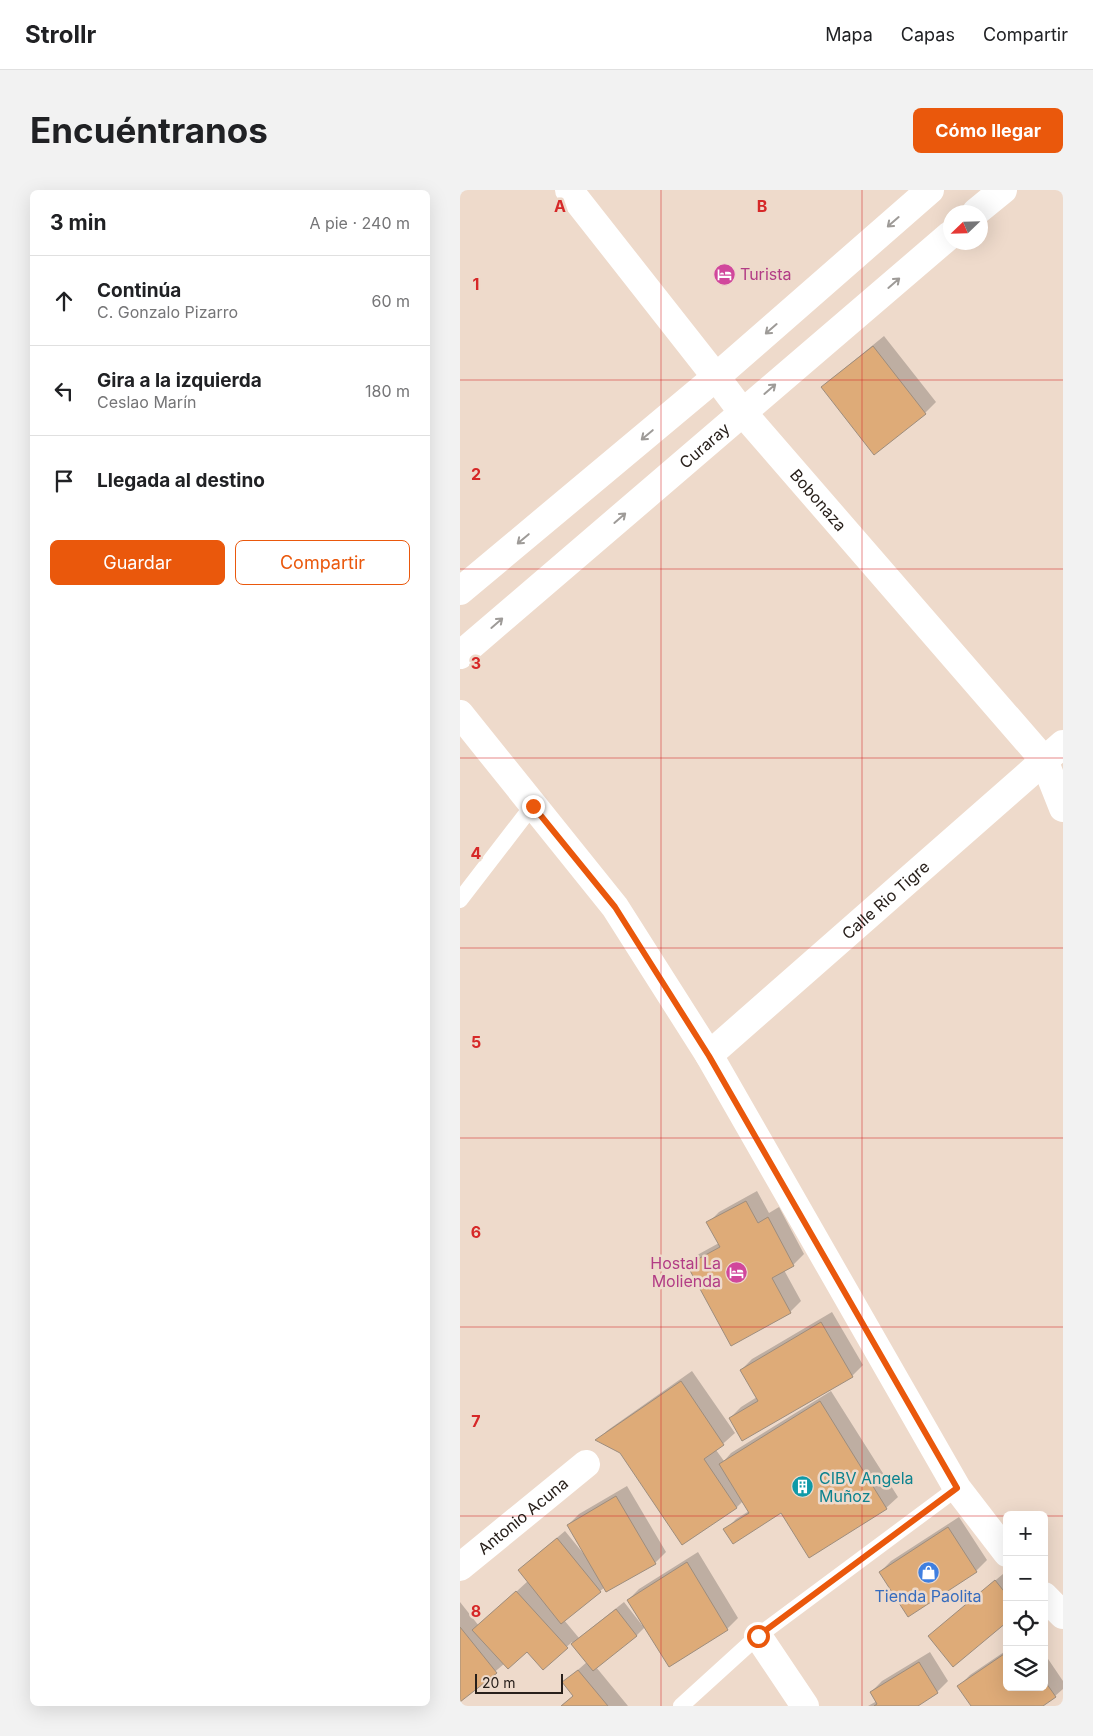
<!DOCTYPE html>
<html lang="es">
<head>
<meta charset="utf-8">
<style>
  :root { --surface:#fff; --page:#f2f2f2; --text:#202124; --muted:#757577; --line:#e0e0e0; --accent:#ea580c }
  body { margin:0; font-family:Inter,sans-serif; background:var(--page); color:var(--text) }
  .controls { position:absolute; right:15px; bottom:15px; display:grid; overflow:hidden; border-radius:8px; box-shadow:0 5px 20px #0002 }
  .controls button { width:45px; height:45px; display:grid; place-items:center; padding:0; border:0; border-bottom:1px solid var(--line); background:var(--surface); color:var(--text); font:25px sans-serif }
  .compass { position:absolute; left:483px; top:15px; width:45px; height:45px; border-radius:50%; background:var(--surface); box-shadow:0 5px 20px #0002; rotate:247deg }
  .scale { position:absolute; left:15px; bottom:12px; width:88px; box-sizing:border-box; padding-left:5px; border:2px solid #28201b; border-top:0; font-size:14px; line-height:18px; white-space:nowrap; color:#28201b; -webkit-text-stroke:4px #eedacb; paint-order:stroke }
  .stop { position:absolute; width:15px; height:15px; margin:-11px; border:4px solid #ea580c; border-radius:50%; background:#fff }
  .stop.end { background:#ea580c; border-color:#fff; box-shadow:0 1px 5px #0008 }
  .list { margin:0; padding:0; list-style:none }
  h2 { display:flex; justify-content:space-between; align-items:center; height:65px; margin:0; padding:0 20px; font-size:21px }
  h2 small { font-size:16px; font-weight:400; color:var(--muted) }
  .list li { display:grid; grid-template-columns:32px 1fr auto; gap:15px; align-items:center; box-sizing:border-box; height:90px; padding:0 20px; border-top:1px solid var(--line) }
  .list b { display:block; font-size:19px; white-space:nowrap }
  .list p { margin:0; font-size:16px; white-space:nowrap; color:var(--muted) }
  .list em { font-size:16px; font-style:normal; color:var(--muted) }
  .actions { display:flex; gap:10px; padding:15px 20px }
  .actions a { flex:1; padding:11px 0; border:1px solid var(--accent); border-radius:8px; text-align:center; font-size:18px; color:var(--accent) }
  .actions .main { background:var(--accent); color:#fff }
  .icon { flex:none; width:28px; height:28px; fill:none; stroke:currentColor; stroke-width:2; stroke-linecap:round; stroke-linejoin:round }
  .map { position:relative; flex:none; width:603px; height:1516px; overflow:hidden; border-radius:8px }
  header { display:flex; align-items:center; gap:30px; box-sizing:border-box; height:70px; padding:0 25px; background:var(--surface); border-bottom:1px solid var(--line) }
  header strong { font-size:24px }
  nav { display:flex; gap:28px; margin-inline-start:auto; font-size:18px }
  .intro { display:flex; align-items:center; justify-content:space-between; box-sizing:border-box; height:120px; padding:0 30px }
  h1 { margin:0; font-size:35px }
  .button { padding:12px 22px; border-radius:8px; background:var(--accent); color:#fff; font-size:18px; font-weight:700 }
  main { display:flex; gap:30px; padding:0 30px }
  aside { flex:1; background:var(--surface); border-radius:8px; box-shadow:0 5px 20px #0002 }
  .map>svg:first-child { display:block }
  .shadow { fill:#0003 }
  .building { fill:#deab78; stroke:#9e8d7d }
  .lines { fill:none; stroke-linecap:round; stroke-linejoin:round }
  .lane { stroke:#fff; stroke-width:16 }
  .street { stroke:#fff; stroke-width:28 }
  .secondary { stroke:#fff; stroke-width:28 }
  .oneway { stroke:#9e9b98 }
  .route { stroke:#ea580c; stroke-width:6 }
  .grid { fill:none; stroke:#d62828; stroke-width:1; stroke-opacity:0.55 }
  .labels { text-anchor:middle; stroke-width:5; stroke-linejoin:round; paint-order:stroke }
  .hotel-label { font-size:16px; fill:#b23c85; stroke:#eedacb; text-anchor:start }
  .street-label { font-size:16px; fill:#28201b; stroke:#eedacb }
  .culture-label { font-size:16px; fill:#0d838f; stroke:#eedacb; text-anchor:start }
  .shop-label { font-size:16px; fill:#366cbe; stroke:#eedacb }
  .grid-label { font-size:16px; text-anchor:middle; font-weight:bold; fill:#d62828; stroke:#eedacb; stroke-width:5; stroke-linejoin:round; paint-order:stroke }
</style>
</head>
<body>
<header>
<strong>Strollr</strong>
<nav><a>Mapa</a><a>Capas</a><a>Compartir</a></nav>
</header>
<div class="intro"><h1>Encuéntranos</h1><a class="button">Cómo llegar</a></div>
<main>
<aside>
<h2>3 min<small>A pie · 240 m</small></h2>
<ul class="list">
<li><svg class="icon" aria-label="ahead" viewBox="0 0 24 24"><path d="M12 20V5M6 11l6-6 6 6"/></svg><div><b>Continúa</b><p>C. Gonzalo Pizarro</p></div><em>60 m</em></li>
<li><svg class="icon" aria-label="left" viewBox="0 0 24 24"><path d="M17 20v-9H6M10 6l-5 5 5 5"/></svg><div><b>Gira a la izquierda</b><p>Ceslao Marín</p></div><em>180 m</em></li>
<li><svg class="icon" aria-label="arrive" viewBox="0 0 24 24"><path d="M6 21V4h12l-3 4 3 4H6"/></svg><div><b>Llegada al destino</b></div></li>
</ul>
<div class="actions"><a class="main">Guardar</a><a>Compartir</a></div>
</aside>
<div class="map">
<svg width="603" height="1516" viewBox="0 0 603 1516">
  <rect width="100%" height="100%" fill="#eedacb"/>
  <!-- shadow -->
  <path class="shadow" d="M 424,146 L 476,212 L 465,223 L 363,198 L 374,187 Z
    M 297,1001 L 309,1023 L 319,1017 L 344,1064 L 333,1075 L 324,1080 L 341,1111 L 330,1122 L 228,1075 L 239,1064 L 259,1053 L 248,1033 L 259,1022 Z
    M 372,1122 L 403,1175 L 392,1186 L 270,1228 L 281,1217 L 297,1207 L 281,1180 L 292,1169 Z
    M 232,1181 L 275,1243 L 256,1260 L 264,1271 L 271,1263 L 371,1201 L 438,1307 L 426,1318 L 349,1366 L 321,1321 L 265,1340 L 276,1329 L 289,1321 L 283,1311 L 277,1317 L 223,1354 L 161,1262 L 137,1250 L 148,1240 Z
    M 167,1296 L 206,1362 L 195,1373 L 145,1397 L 104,1430 L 119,1448 L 164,1412 L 182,1435 L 183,1434 L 168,1410 L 179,1399 L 238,1362 L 278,1428 L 267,1439 L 185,1437 L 176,1446 L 136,1477 L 168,1516 L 101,1516 L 114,1505 L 104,1492 L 127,1472 L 112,1452 L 83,1478 L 67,1460 L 44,1474 L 0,1511 L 0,1412 L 19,1436 L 68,1391 L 67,1373 L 105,1341 L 123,1363 L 124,1362 L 108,1335 L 119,1324 Z
    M 499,1327 L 527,1370 L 516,1381 L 449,1425 L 420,1382 L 431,1371 Z
    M 543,1384 L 547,1388 L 547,1430 L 477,1439 Z
    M 547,1460 L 547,1497 L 584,1497 L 584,1463 L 603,1491 L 603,1499 L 595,1506 L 581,1516 L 512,1516 L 499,1496 L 510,1485 Z
    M 470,1462 L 488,1491 L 477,1502 L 455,1516 L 408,1516 L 417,1511 L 411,1502 L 422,1491 Z"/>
  <!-- building -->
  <path class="building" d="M 413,156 L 466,224 L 414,265 L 361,197 Z
    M 286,1011 L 298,1033 L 308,1027 L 334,1076 L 312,1088 L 331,1123 L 271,1156 L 227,1075 L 260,1057 L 246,1032 Z
    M 361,1132 L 393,1187 L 282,1251 L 269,1228 L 298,1211 L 280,1180 Z
    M 221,1191 L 264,1255 L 244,1269 L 277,1318 L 222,1355 L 160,1263 L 135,1250 Z
    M 360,1211 L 427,1319 L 349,1368 L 321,1323 L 273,1354 L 263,1339 L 289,1323 L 259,1274 Z
    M 156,1306 L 196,1374 L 146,1402 L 107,1335 Z
    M 488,1337 L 517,1382 L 448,1427 L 419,1382 Z
    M 97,1348 L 141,1402 L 101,1434 L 58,1380 Z
    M 227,1372 L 268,1440 L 209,1477 L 167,1410 Z
    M 535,1390 L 547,1405 L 547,1432 L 493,1477 L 468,1446 Z
    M 56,1401 L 108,1458 L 83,1480 L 67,1462 L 48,1479 L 12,1440 Z
    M 156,1419 L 177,1446 L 133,1481 L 111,1454 Z
    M 0,1437 L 37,1483 L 0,1512 Z
    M 547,1462 L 547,1497 L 584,1497 L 584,1490 L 596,1507 L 583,1516 L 511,1516 L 497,1496 Z
    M 459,1472 L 478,1503 L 458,1516 L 414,1516 L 417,1514 L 410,1502 Z
    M 118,1480 L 148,1516 L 101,1516 L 113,1506 L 102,1492 Z"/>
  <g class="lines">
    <!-- lane -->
    <path class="lane" d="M 0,710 L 73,615
      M 221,1516 L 298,1446 L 497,1298"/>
    <!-- street -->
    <g class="street">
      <path id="s1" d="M 109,0 L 256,187 L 283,223 L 584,570 L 603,618"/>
      <path d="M 516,22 L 543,0"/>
      <path d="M 0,401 L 256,187 L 470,0"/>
      <path id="s2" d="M 0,465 L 490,45"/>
      <path id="s3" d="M 249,865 L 603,554"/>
      <path id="s4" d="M 0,1377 L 126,1274"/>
      <path d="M 298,1446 L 345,1516"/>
    </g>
    <!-- secondary -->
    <path class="secondary" d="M 0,524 L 155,717 L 249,865 L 497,1298 L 547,1363
      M 584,1406 L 603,1425"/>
  </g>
  <!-- one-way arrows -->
  <defs><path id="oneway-shaft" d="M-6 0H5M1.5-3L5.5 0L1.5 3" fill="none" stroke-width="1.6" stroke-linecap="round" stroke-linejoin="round" transform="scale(1.25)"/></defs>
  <g class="oneway">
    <use href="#oneway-shaft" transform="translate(433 32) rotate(139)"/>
    <use href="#oneway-shaft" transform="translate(434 93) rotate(-41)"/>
    <use href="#oneway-shaft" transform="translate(311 139) rotate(139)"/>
    <use href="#oneway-shaft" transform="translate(310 199) rotate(-41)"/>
    <use href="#oneway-shaft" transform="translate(187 245) rotate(140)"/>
    <use href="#oneway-shaft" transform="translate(160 328) rotate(-41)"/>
    <use href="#oneway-shaft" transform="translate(63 349) rotate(140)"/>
    <use href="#oneway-shaft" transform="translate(37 433) rotate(-41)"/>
  </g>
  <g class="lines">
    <!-- route -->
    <path class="route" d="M 73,616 L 155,717 L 249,866 L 497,1298 L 298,1446"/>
  </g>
  <!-- grid -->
  <path class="grid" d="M 201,0 L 201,1516M 402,0 L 402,1516M 0,190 L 603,190M 0,379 L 603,379M 0,568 L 603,568M 0,758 L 603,758M 0,948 L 603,948M 0,1137 L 603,1137M 0,1326 L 547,1326M 584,1326 L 603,1326"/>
  <!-- icons -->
  <defs>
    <symbol id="hotel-disc" viewBox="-11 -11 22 22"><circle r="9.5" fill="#d1479c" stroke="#eedacb"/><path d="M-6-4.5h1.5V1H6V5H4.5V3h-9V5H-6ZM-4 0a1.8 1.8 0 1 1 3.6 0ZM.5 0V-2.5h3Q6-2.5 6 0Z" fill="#fff"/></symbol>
    <symbol id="building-disc" viewBox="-11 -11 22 22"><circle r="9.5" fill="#0f9aa8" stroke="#eedacb"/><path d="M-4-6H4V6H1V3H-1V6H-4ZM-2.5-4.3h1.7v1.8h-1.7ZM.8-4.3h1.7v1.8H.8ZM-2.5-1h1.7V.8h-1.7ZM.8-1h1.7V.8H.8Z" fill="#fff"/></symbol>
    <symbol id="shop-disc" viewBox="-11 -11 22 22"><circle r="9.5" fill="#3f7fe0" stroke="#eedacb"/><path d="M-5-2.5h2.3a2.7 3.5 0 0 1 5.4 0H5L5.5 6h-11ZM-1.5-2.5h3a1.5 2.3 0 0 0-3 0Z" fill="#fff"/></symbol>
  </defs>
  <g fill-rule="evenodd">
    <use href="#hotel-disc" x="252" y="72" width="25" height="25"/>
    <use href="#hotel-disc" x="264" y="1070" width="25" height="25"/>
    <use href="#building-disc" x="330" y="1284" width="25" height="25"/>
    <use href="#shop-disc" x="456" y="1370" width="25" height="25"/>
  </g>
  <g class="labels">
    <!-- hotel labels -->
    <g class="hotel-label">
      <text x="280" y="90">Turista</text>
      <text x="261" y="1079" text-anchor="end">Hostal La<tspan x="261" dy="18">Molienda</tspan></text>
    </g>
    <!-- street labels -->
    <g class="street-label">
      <text dy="6" stroke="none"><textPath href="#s2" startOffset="322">Curaray</textPath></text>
      <text dy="6" stroke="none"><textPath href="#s1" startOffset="398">Bobonaza</textPath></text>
      <text dy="6" stroke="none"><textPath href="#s3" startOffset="235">Calle Rio Tigre</textPath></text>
      <text dy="6" stroke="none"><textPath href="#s4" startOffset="81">Antonio Acuna</textPath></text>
    </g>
    <!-- culture labels -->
    <g class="culture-label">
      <text x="359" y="1294">CIBV Angela<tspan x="359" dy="18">Muñoz</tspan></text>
    </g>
    <!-- shop labels -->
    <g class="shop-label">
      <text x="468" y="1412">Tienda Paolita</text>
    </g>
  </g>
  <g class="grid-label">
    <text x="100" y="22">A</text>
    <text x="302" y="22">B</text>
    <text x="16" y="100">1</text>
    <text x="16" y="290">2</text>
    <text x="16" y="479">3</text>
    <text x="16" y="669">4</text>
    <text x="16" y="858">5</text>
    <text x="16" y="1048">6</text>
    <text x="16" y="1237">7</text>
    <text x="16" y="1427">8</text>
  </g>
</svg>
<div class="controls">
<button>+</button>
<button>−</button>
<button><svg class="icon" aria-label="locate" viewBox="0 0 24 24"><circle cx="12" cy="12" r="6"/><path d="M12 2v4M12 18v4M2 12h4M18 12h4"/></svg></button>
<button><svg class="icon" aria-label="layers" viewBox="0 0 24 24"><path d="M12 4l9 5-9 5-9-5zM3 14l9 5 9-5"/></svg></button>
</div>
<svg class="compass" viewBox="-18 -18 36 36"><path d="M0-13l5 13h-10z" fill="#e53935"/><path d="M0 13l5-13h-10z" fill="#757577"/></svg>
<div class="scale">20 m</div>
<div class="stop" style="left:298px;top:1446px"></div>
<div class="stop end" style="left:73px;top:616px"></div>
</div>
</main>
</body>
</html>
